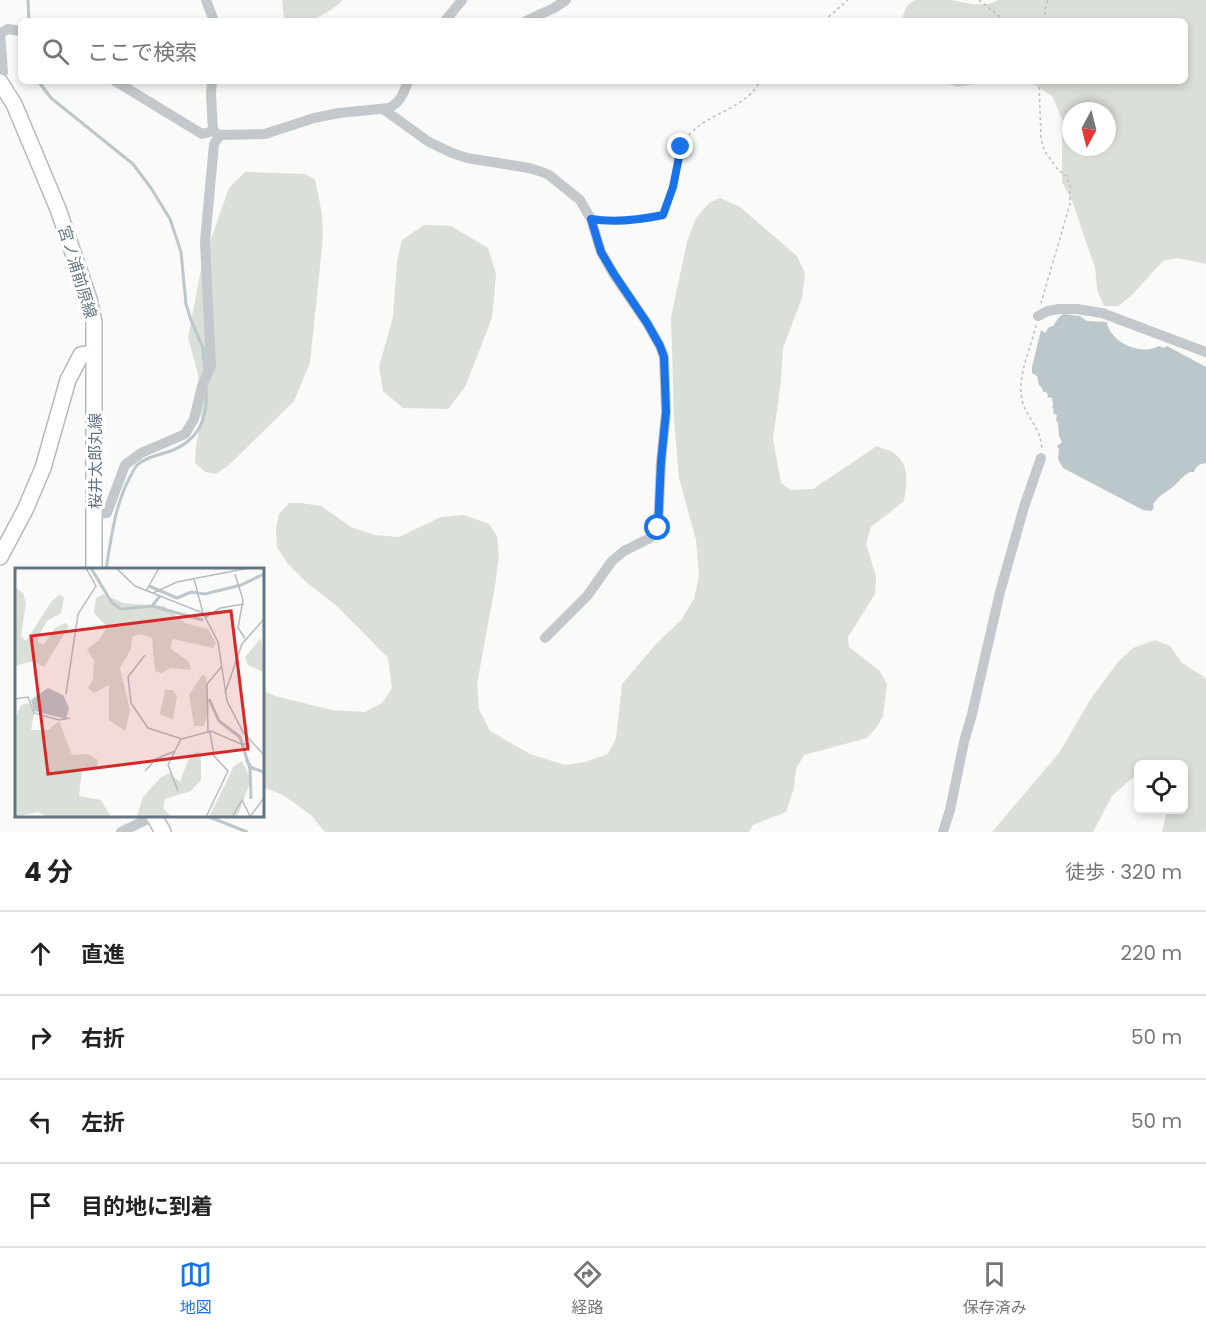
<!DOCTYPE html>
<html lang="ja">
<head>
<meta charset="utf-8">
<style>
  :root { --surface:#fff; --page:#f2f2f2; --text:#222; --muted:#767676; --line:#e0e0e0; --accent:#1a73e8 }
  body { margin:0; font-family:Poppins,"Noto Sans JP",sans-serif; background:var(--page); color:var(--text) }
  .controls { position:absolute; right:18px; bottom:18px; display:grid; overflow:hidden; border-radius:9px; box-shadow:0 3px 9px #0003 }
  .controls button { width:54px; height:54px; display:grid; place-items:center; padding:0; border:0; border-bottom:2px solid var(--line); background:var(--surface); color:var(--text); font:30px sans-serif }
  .compass { position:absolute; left:1062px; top:102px; width:54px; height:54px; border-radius:50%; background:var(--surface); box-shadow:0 3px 9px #0003; rotate:187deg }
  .stop { position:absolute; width:18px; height:18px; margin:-14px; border:4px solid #1a73e8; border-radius:50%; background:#fff }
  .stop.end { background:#1a73e8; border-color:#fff; box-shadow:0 2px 6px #0008 }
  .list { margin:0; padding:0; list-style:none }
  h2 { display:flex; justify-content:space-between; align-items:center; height:78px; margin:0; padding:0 24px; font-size:26px }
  h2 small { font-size:20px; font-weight:400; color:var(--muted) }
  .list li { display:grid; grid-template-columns:39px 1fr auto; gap:18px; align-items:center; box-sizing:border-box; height:84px; padding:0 24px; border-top:2px solid var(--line) }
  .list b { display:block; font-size:22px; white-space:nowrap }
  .list em { font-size:20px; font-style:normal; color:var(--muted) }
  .icon { flex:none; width:33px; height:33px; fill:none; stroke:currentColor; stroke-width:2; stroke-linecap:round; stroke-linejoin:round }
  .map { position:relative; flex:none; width:1206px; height:832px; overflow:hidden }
  .search { position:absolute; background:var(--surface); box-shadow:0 3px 9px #0003; left:18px; right:18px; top:18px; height:66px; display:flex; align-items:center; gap:15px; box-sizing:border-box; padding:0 21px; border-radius:9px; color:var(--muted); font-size:22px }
  .sheet { height:414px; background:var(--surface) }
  nav { display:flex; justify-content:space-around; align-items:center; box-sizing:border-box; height:84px; border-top:2px solid var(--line); background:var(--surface); font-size:16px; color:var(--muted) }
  nav a { display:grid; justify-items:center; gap:3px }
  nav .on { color:var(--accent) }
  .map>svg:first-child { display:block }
  .green { fill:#dadfd7; fill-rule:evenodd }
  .water { fill:#bbc7cb }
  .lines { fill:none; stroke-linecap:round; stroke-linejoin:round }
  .stream { stroke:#bbc7cb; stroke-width:3 }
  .secondary-casing { stroke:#b3babf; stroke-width:18 }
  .path { stroke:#bbbfc2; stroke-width:1.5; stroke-dasharray:3 3; stroke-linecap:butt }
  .street { stroke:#c3c8cc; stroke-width:10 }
  .secondary { stroke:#fff; stroke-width:15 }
  .route { stroke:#1a73e8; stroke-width:8 }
  .labels { text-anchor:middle; stroke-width:6; stroke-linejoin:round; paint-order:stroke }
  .street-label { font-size:16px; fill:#657683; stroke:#fff }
  .inset-river { fill:none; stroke:#bbc7cb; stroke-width:3 }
  .inset-road { fill:none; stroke:#b5bdc2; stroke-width:1.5 }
  .view { fill:#d62828; fill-opacity:0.15; stroke:#d62828; stroke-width:3 }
  .inset-edge { fill:none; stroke:#657683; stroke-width:3 }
</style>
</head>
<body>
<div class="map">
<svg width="1206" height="832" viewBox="0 0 1206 832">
  <rect width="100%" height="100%" fill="#fafaf8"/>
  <!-- green -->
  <path class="green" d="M 282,0 L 343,0 C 330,13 302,29 284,18 Z
    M 916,0 C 927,0 939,0 950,0 C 965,2 984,9 998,0 L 1206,0 L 1206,264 L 1178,258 L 1163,261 L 1130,297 L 1118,306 L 1104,306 L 1097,290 L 1095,267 L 1086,242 L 1073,203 L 1062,182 L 1062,119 L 1052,96 L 1030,82 L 987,82 L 957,87 L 942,81 L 1185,81 L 1185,21 L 902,21 C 904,12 906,3 916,0 ZM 1071,111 L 1107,111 L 1107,147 L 1071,147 Z
    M 245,172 L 305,174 L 315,179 L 322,214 L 323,238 L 310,363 L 294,401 L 229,465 L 216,474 L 205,472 L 195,463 L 196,446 L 201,421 L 198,374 L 188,338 L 202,264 L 229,188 Z
    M 720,198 L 740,207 L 797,256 L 805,273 L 802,298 L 783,348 L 781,381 L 773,439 L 781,483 L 791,490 L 813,489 L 877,446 C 882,449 891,450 895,454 C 910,466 907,484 904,501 L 871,527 L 866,544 L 876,576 L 875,594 L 848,637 L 849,647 L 880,671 L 887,685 L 883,716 L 877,727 L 867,738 L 804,755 L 796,769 L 794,788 L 786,812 L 753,825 L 749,832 L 325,832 L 311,815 L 283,795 L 263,787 L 263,691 L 275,696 L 332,710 L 365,712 L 382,703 L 392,688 L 388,658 L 337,606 L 307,583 L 288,564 L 277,547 L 276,529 L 279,514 L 289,503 L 301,503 L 321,506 L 351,527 L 374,535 L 399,537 L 441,517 L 464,515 L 489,524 L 497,536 L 499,554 L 495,586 L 477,684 L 479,709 L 490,731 L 530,754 L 565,765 L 585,762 L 608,754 L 616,738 L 622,684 L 656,644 L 681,620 L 694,599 L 699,576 L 696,540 L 679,478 L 674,418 L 671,317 L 687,242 L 696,218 L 709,203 Z
    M 424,225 L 451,226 L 488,248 L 496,274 L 492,318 L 465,387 L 448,409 L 403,408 L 383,391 L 379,367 L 393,317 L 397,261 L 402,240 Z
    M 1155,640 L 1170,646 L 1182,663 L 1206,678 L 1206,831 L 1205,832 L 1162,832 L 1167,810 L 1184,810 L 1184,764 L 1138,764 L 1138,773 L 1112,796 L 1093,832 L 992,832 L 1059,753 L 1090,700 L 1118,662 L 1133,648 Z"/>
  <!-- water -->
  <path class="water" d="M 1063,314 L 1080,316 L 1087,321 L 1107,322 C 1110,343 1142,356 1159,346 L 1164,348 L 1167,346 L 1206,367 L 1206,463 C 1199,464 1196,466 1194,472 L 1190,472 C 1184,475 1180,480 1175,485 C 1166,493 1160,494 1153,504 L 1154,508 L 1151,511 L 1143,510 L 1063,468 L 1058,459 L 1059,449 L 1057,446 L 1062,442 L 1059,436 L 1058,423 L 1056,420 L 1057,415 L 1053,413 L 1054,410 L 1052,407 L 1053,404 L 1052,398 L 1047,397 L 1048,395 L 1046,392 L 1043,392 L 1042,388 L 1039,385 L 1037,376 L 1032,373 L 1032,367 L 1041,330 L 1045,333 L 1049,327 L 1053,326 L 1059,317 Z"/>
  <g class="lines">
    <!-- stream -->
    <path class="stream" d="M 28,0 L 29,21
      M 38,81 L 51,98 L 133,164 L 151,188 L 170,219 L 181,252 L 186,304 L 191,320 L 203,348 L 205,370
      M 106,570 C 111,538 115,505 130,477 C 132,473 135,468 137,465 C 147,456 160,455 171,451 C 200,439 208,418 206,388
      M 207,816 L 247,832"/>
    <defs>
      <path id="secondary" d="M 0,82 L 14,104 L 58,209 L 89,299 L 94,322 L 94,570
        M 0,557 L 25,510 L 43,468 L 68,380 L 81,355 L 94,353
        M 154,816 L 163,832"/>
    </defs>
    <!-- secondary casing -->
    <use href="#secondary" class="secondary-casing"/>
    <!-- path -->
    <path class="path" d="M 979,0 L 1005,21
      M 824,21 L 848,0
      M 1046,21 L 1045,9 L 1048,0
      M 1039,81 L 1041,139 L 1044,150 L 1058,170 L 1067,176 L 1070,186 L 1070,204 L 1041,303
      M 604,221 L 646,218 L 663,215 C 675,191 674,155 688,136 C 707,113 746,109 760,81
      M 1036,325 C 1031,349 1017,375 1022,400 C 1025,412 1032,420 1037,430 C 1040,436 1041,442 1042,449"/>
    <!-- street -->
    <path class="street" d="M 206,0 L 214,21
      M 445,21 L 462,0
      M 526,21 L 554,8 L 566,0
      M 0,78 L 3,72 L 0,33 L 8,29 L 21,31
      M 115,81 L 202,134 L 213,131 L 220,135 L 265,134 L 314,118 L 339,113 L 389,108 C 401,102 404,92 408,81
      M 212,81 L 211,95 L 213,131
      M 383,109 L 429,142 L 452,153 L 467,158 L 529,168 L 542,172 L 549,175 L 580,200 L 591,219 L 601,252 L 614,275 L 647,323 L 660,346 L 664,357 L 666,412 L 661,462 L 658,528 L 655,534 L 650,538 L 624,551 L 612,561 L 587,596 L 545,638
      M 1038,316 L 1048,311 L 1059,309 L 1077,309 L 1102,313 L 1206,352
      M 95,514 L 107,513 L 125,465 L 141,453 L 185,434 L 194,419 L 202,386 L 211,366 L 205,242 L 214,144 L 220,135
      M 121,832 L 154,816
      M 943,832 L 950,810 L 964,742 L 972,714 L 1000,592 L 1024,507 L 1041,458"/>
    <!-- secondary -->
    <use href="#secondary" class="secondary"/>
  </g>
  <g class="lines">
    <!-- route -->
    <path class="route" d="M 658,528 L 661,462 L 666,412 L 664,357 L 660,346 L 647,323 L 614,274 L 601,252 L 591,219 C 615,223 639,220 663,215 L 673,187 L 681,147"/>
  </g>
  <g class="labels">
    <!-- street labels -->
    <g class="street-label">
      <text transform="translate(78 272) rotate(73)" y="6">宮ノ浦前原線</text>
      <text transform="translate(95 461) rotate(-90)" y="6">桜井太郎丸線</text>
    </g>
  </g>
  <!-- overview -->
  <g transform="translate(15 568)">
    <rect width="249" height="249" fill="#fafaf8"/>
    <path d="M 0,19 L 8,25 L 11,35 L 6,68 L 11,73 L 36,34 L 44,27 L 49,29 L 46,45 L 32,53 L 24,67 L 23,75 L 29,76 L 40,60 L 50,55 L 54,58 L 29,99 L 18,93 L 0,98 ZM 88,26 L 108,35 L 149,38 L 170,55 L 193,61 L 201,75 L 198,80 L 158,71 L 155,80 L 174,94 L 176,102 L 156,100 L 146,105 L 140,103 L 137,70 L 124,66 L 117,69 L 116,81 L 105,100 L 115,142 L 110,163 L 94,152 L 94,117 L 79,125 L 73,120 L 78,111 L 79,93 L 72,81 L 84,72 L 92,59 L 79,45 L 81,30 ZM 246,70 L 249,103 L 246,103 L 233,97 L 230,89 ZM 187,107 L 191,108 L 194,141 L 189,158 L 179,158 L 174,127 ZM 150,122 L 158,122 L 162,128 L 158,152 L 145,146 ZM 15,135 L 19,146 L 16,162 L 33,162 L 44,153 L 57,187 L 73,186 L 83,192 L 82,199 L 67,202 L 64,228 L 86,232 L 96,249 L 32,249 L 23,244 L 0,249 L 0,151 L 6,137 ZM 182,183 L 186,187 L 186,212 L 176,223 L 150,231 L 148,240 L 156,249 L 122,249 L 128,229 L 146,209 L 155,205 L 165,214 L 173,192 ZM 227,193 L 236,212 L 222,249 L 194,249 L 219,198 Z" fill="#dadfd7"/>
    <path d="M 33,120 L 48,127 L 54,140 L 51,151 L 19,143 L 16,132 Z" fill="#bbc7cb"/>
    <path class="inset-river" d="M 76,0 L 97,35 L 106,41 L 137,38 L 145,28M 134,18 L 162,30 L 176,24 L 190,26 L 226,17 L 249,6M 137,38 L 188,52M 194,131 L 204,153 L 225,169 L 235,201 L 236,231M 231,192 L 237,200 L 249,204"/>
    <path class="inset-road" d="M 101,0 L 120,18 L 188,45 L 203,74 L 212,133 L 228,164 L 249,187M 220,6 L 228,32 L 223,60 L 230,70M 179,11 L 188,45M 131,23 L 144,0M 138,25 L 162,14 L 234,0M 191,49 L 205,40 L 229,36M 130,87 L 113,109 L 116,135 L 133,160 L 167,171 L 196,163 L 226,176 L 232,176 L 231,168M 210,125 L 227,76 L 249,51M 51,126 L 63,46 L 81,18 L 71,0M 0,131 L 13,129 L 19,145 L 44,152 L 55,150M 193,163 L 192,116 L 207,98M 130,203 L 141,191 L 160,183M 163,223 L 153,197 L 166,171M 191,249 L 213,203 L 199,188 L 195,164M 217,249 L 227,232 L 235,248M 235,249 L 249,230"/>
    <path class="view" d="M 216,43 L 233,181 L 33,206 L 16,68 Z"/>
    <rect width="249" height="249" class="inset-edge"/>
  </g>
</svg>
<div class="controls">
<button><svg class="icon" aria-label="locate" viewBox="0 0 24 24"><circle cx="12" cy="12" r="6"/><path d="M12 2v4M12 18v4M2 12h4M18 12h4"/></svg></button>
</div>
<svg class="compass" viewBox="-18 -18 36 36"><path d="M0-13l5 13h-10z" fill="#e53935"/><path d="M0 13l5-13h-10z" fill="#767676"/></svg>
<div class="stop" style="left:658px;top:528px"></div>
<div class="stop end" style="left:681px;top:147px"></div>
<div class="search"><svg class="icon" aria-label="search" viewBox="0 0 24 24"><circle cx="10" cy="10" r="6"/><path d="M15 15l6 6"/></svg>ここで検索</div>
</div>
<section class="sheet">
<h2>4 分<small>徒歩 · 320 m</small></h2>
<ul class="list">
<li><svg class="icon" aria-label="ahead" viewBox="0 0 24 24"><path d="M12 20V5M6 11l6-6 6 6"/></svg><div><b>直進</b></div><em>220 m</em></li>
<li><svg class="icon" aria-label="right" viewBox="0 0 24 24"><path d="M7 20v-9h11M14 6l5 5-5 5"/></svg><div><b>右折</b></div><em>50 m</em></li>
<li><svg class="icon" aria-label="left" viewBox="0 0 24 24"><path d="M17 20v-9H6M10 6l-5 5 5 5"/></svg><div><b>左折</b></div><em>50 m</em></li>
<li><svg class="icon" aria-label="arrive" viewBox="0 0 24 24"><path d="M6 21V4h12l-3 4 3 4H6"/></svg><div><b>目的地に到着</b></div></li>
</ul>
</section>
<nav>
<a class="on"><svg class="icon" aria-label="map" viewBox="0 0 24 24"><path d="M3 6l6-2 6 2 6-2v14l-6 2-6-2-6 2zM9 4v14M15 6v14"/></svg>地図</a>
<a><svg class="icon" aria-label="directions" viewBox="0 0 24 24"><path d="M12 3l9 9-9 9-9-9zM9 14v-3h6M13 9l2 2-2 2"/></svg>経路</a>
<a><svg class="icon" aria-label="saved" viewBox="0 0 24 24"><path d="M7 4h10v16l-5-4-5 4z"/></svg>保存済み</a>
</nav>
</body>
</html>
